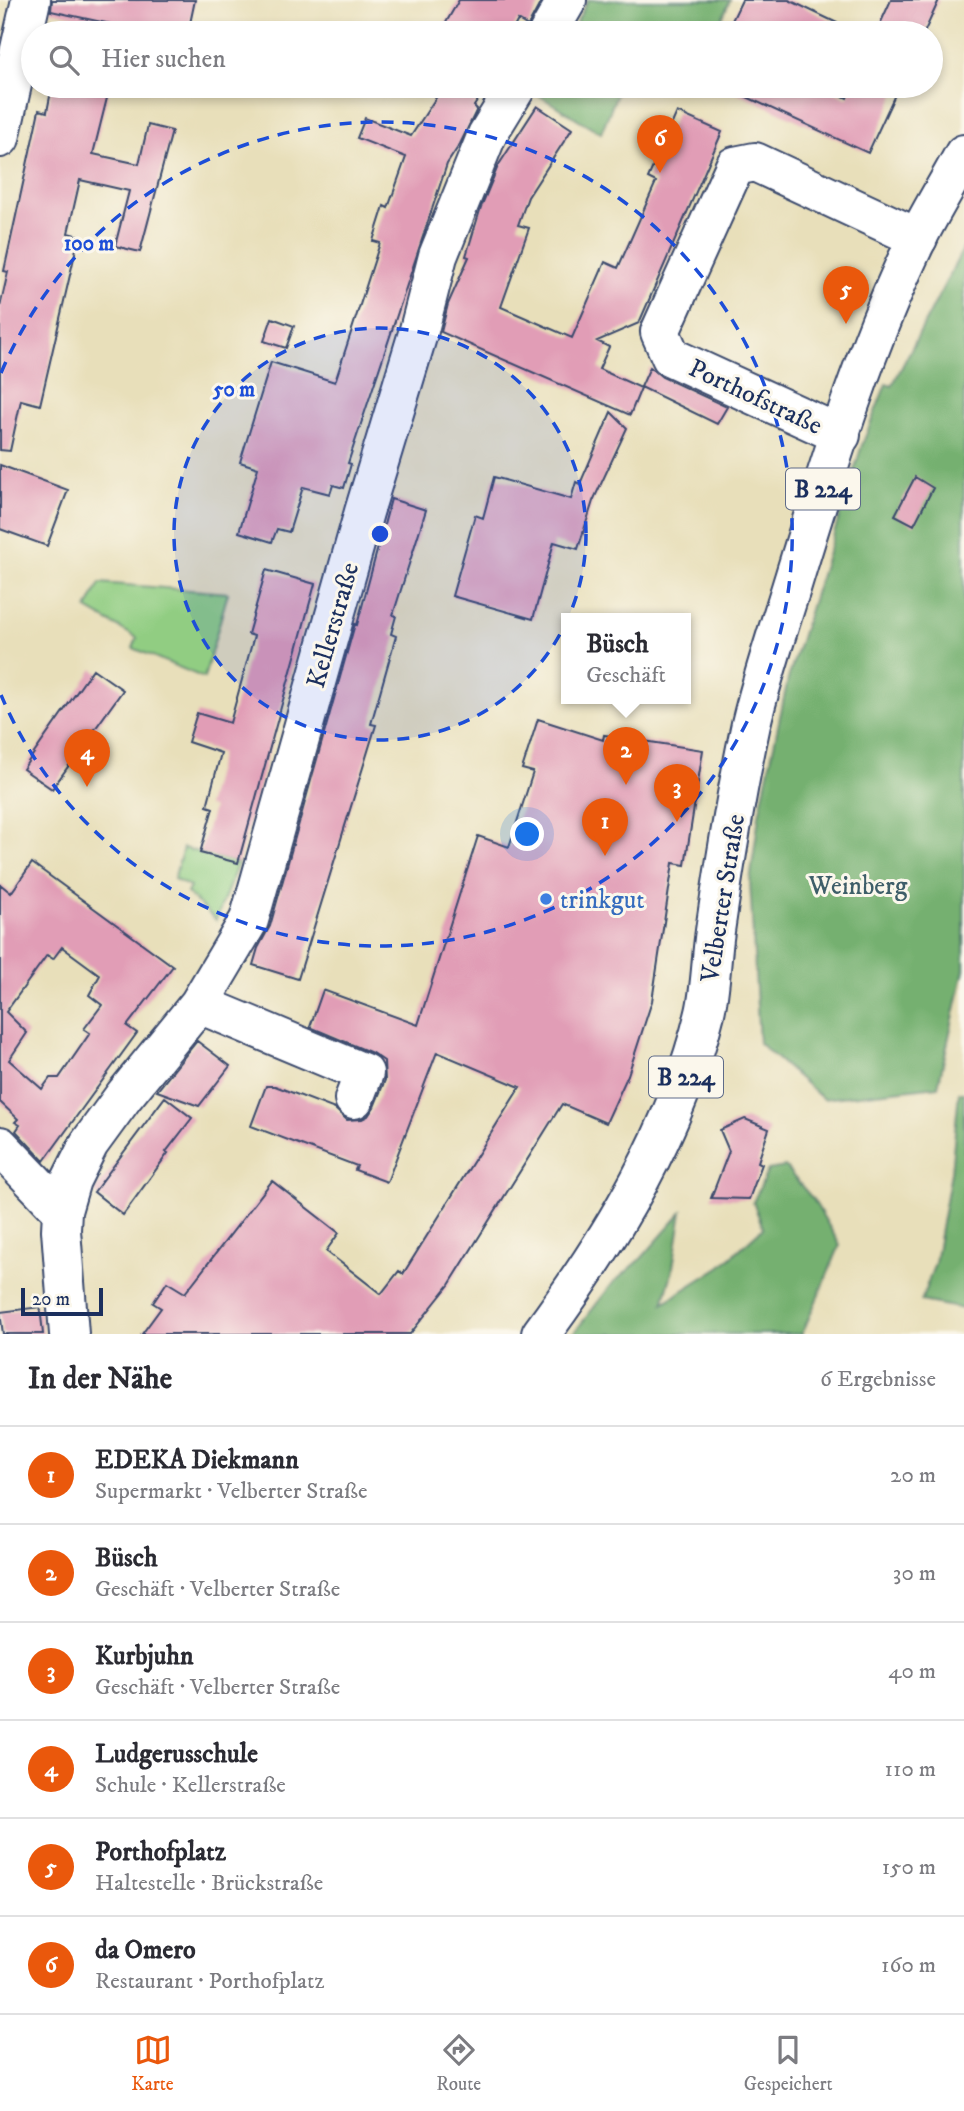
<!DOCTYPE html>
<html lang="de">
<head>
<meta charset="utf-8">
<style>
  :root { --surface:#fff; --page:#f7f7f7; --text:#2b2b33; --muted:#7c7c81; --line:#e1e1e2; --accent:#ea580c }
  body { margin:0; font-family:"IM FELL DW Pica",serif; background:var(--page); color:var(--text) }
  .scale { position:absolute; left:21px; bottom:18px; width:82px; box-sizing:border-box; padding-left:7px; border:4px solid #1b2f5e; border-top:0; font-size:19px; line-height:24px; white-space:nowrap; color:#1b2f5e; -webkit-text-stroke:5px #fbf7ec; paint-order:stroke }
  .you { position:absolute; left:528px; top:835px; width:24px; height:24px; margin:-18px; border:5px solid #fff; border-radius:50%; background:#1a73e8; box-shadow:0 0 0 10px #1a73e833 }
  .badge { display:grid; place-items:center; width:46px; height:46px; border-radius:50%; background:var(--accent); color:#fff; font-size:23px; font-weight:700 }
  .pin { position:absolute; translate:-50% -58px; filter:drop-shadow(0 2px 4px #0008) }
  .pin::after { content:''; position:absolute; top:37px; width:24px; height:21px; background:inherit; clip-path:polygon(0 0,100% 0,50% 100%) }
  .popup { position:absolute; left:561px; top:613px; width:130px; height:91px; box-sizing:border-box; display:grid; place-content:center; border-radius:0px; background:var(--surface); filter:drop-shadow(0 2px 5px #0005); font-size:23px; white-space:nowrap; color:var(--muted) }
  .popup b { font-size:26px; color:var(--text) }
  .popup::after { content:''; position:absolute; left:50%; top:100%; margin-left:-14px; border:14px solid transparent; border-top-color:var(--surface) }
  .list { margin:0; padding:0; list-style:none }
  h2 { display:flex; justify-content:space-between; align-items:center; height:91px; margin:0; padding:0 28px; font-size:30px }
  h2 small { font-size:23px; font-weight:400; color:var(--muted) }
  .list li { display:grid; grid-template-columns:46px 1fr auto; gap:21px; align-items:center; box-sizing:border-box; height:98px; padding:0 28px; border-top:2px solid var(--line) }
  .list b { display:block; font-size:26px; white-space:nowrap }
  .list p { margin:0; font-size:23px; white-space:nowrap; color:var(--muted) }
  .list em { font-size:23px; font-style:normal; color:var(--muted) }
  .icon { flex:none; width:38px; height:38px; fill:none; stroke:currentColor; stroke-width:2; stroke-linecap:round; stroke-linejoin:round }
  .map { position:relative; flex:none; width:964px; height:1334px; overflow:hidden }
  .search { position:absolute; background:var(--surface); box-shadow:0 4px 10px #0003; left:21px; right:21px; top:21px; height:77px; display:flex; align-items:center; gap:18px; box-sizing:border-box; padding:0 24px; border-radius:38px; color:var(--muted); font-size:26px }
  .sheet { height:679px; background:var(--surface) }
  nav { display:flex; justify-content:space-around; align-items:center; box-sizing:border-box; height:98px; border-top:2px solid var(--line); background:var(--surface); font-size:19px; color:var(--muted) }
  nav a { display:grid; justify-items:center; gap:4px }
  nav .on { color:var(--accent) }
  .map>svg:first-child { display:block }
  .green { fill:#91cd82; stroke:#567e70; stroke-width:2 }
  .forest { fill:#74b070; stroke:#487067; stroke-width:2 }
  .building { fill:#e19db6; fill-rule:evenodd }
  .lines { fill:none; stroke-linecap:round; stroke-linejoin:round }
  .minor-casing { stroke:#3a496c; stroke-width:42 }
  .major-casing { stroke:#3a496c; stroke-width:42 }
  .minor { stroke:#fff; stroke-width:38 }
  .major { stroke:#fff; stroke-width:38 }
  .ring { fill:none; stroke:#1d4ed8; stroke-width:3.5; stroke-dasharray:12 9 }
  .shop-dot { fill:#3f7fe0; stroke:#fbf7ec; stroke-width:2.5 }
  .labels { text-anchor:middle; stroke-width:6; stroke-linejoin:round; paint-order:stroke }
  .shield { fill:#fbf7ec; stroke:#5e6b89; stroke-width:2 }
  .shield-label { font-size:24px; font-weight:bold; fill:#1b2f5e }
  .street-label { font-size:26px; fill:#1b2f5e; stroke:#fbf7ec }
  .park-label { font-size:26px; fill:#3e5e69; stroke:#fbf7ec }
  .shop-label { font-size:26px; fill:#366cbe; stroke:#fbf7ec; text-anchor:start }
  .centre { fill:#1d4ed8; stroke:#fbf7ec; stroke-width:3.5 }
  .ring-label { font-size:21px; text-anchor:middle; font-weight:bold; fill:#1d4ed8; stroke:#fbf7ec; stroke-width:6; stroke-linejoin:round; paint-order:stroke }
</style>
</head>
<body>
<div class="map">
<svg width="964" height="1334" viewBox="0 0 964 1334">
  <rect width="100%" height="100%" fill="#fbf7ec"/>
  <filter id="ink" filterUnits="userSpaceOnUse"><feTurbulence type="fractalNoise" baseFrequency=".0143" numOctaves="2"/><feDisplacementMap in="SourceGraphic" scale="14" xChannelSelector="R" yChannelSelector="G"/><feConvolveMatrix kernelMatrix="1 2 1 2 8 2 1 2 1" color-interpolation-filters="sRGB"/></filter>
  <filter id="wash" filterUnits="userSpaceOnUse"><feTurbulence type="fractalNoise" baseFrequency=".00686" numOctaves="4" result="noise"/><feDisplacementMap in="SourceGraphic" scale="28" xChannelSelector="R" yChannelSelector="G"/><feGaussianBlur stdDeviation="1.57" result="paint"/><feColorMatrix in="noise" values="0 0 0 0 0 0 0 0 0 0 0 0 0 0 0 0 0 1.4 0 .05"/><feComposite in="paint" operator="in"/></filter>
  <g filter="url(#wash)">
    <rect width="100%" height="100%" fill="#e8dfba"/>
    <!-- green -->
    <path class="green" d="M 100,583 L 228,593 L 204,678 L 133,648 L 137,638 L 87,609 Z
      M 183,848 L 238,863 L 216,920 L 187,893 L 190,887 L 174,879 Z"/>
    <!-- forest -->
    <path class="forest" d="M 588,0 L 730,0 L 716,33 L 571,33 Z
      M 544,86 L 620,86 L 601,133 L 538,95 Z
      M 964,247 L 964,970 L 938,1086 L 823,1099 L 759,1043 L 750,882 L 759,815 L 788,679 L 862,445 L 886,384 L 892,386 Z
      M 959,1092 L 964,1093 L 964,1309 L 921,1301 L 935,1263 L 951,1172 Z
      M 785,1167 L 813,1199 L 840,1245 L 802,1334 L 573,1334 L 613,1283 L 640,1260 L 682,1212 L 672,1273 L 663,1303 L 721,1266 L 763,1228 L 753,1202 L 768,1170 Z"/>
    <g id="blocks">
      <!-- building -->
      <path class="building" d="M 52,0 L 195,0 L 188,33 L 152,33 L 51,11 Z
        M 459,0 L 542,0 L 528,26 L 518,20 L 511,33 L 440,33 Z
        M 742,0 L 789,0 L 858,33 L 726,33 Z
        M 891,0 L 939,0 L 924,33 L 876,33 Z
        M 52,86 L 110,86 L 93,154 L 139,164 L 148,125 L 172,131 L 140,252 L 115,246 L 129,191 L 80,180 L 68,233 L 79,236 L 40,405 L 21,400 L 10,451 L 0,450 L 0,307 L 8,272 L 4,271 L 39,110 L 47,112 Z
        M 463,86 L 487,86 L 474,106 L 477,109 L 460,144 L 447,164 L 348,463 L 351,464 L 344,488 L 333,485 L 330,494 L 303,487 L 289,532 L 277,529 L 272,542 L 239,532 L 258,468 L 240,462 L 271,362 L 335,382 L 380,243 L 373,241 L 384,206 L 388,208 L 406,157 L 357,138 L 365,118 L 411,136 L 443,87 L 456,96 Z
        M 723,86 L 821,86 L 847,98 L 852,86 L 899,86 L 868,153 Z
        M 537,106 L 572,129 L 528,197 L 518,225 L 529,228 L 501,307 L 572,338 L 605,262 L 618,268 L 656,182 L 648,178 L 677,112 L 722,132 L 639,323 L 597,341 L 609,347 L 599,369 L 641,388 L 630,415 L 441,332 L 448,304 L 469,257 L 466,256 L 481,207 L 498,166 Z
        M 272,318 L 294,326 L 286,348 L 264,341 Z
        M 650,367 L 662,377 L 727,407 L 717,424 L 641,387 Z
        M 611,412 L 627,428 L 593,501 L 578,549 L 554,542 L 533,619 L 452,596 L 475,515 L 483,518 L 494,477 L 571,499 L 576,482 L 580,484 Z
        M 0,465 L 68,490 L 47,546 L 0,529 Z
        M 915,477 L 933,488 L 914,525 L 895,515 Z
        M 391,499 L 426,510 L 393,615 L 396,616 L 391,634 L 396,636 L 371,724 L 376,725 L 298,979 L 253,965 L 258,948 L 270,926 L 355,624 L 357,625 Z
        M 266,570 L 315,584 L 238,863 L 200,853 L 213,808 L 207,806 L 221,753 L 188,742 L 197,713 L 230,723 L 254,636 L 248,634 Z
        M 93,669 L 123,690 L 52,789 L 23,769 Z
        M 538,719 L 603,740 L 604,735 L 703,750 L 685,865 L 673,863 L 652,1001 L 628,1075 L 606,1123 L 562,1104 L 449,1285 L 410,1334 L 142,1334 L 161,1308 L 153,1303 L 167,1282 L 185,1293 L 272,1181 L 339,1233 L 326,1251 L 381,1294 L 399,1271 L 403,1274 L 520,1087 L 437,1052 L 387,1182 L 355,1170 L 357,1166 L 251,1126 L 266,1086 L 275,1086 L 335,1109 L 347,1120 L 362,1119 L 368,1116 L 374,1107 L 385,1080 L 384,1061 L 372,1053 L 310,1027 L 323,990 L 418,1025 L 478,836 L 509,847 L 533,772 L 522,769 Z
        M 32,863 L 173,966 L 127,1026 L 137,1033 L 44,1161 L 16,1131 L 20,1125 L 15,1122 L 18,1119 L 0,1102 L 0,884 L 11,893 ZM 62,947 L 100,975 L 89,995 L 102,1005 L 84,1029 L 90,1033 L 59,1078 L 50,1078 L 42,1089 L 9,1060 L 27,1033 L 6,1012 L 47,955 L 53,959 Z
        M 197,1041 L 230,1066 L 199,1106 L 157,1091 Z
        M 165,1097 L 192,1118 L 166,1152 L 168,1153 L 123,1215 L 94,1192 Z
        M 745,1119 L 769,1129 L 758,1162 L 762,1164 L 749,1199 L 711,1198 L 729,1151 L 720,1130 Z
        M 40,1307 L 43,1334 L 3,1334 L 0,1312 Z"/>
    </g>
  </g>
  <g filter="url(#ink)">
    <use href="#blocks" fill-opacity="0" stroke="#3a496c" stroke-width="2"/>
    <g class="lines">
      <defs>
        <path id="minor" d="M 548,33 L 567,0
          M 0,138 L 31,0
          M 841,435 L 671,357 L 660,332 L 735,166 L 755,162 L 918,238
          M 199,1004 L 364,1073 L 354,1099
          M 0,1146 L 62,1211
          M 69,1334 L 61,1230 L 62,1211 L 71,1180 L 89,1144 L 124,1096 L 199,1004 L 249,920 L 364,512 L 419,330 L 438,256 L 487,135 L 517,86"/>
        <path id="major" d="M 541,1334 C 613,1236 676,1132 705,1013 C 711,987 711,958 715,931 C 725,862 736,793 751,724 C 763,673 781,622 796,572 C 830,461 867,341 918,237 C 932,209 949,182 964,154"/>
      </defs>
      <!-- minor casing -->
      <use href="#minor" class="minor-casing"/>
      <!-- major casing -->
      <use href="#major" class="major-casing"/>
      <!-- minor -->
      <use href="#minor" class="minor"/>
      <!-- major -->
      <use href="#major" class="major"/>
    </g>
  </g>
  <!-- distance rings -->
  <circle cx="380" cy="534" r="206" fill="#1d4ed8" fill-opacity=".12"/>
  <g class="ring">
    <circle cx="380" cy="534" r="206"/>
    <path d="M1 373A412 412 0 1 1 1 695"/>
  </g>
  <!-- markers -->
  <circle class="shop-dot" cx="546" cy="899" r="7"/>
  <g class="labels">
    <!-- shield labels -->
    <g class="shield">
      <rect x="786" y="468.5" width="74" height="41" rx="5"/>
      <rect x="649" y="1056.5" width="74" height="41" rx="5"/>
    </g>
    <g class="shield-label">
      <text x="823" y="497">B 224</text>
      <text x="686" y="1085">B 224</text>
    </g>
    <!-- street labels -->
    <g class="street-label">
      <text transform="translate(756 396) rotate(25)" y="9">Porthofstraße</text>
      <text transform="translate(332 625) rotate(-74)" y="9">Kellerstraße</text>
      <text transform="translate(722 898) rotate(-81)" y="9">Velberter Straße</text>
    </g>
    <!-- park labels -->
    <g class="park-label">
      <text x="858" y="894">Weinberg</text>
    </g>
    <!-- shop labels -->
    <g class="shop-label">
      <text x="560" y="908">trinkgut</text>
    </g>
  </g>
  <circle cx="380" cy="534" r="10" class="centre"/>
  <g class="ring-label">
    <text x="89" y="250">100 m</text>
    <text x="234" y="396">50 m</text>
  </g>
</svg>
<div class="scale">20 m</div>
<div class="you"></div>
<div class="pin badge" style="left:605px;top:856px">1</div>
<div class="pin badge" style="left:626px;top:785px">2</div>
<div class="popup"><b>Büsch</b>Geschäft</div>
<div class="pin badge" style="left:677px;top:822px">3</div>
<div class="pin badge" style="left:87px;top:787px">4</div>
<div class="pin badge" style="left:846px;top:324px">5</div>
<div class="pin badge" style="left:660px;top:173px">6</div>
<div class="search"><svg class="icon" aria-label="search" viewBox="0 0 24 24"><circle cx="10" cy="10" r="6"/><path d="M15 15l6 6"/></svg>Hier suchen</div>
</div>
<section class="sheet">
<h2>In der Nähe<small>6 Ergebnisse</small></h2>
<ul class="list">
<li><span class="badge">1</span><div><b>EDEKA Diekmann</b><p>Supermarkt · Velberter Straße</p></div><em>20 m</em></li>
<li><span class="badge">2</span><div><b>Büsch</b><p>Geschäft · Velberter Straße</p></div><em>30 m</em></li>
<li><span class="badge">3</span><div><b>Kurbjuhn</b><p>Geschäft · Velberter Straße</p></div><em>40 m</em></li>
<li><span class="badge">4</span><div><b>Ludgerusschule</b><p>Schule · Kellerstraße</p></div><em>110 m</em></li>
<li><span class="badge">5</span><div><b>Porthofplatz</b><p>Haltestelle · Brückstraße</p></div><em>150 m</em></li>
<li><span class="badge">6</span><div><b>da Omero</b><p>Restaurant · Porthofplatz</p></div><em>160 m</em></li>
</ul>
</section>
<nav>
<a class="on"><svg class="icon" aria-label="map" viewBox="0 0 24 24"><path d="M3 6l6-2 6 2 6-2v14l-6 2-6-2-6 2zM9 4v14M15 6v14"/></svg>Karte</a>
<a><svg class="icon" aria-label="directions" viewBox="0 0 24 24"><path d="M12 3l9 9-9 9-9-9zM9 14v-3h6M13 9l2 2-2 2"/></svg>Route</a>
<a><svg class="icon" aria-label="saved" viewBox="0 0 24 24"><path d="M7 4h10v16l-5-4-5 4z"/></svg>Gespeichert</a>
</nav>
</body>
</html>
